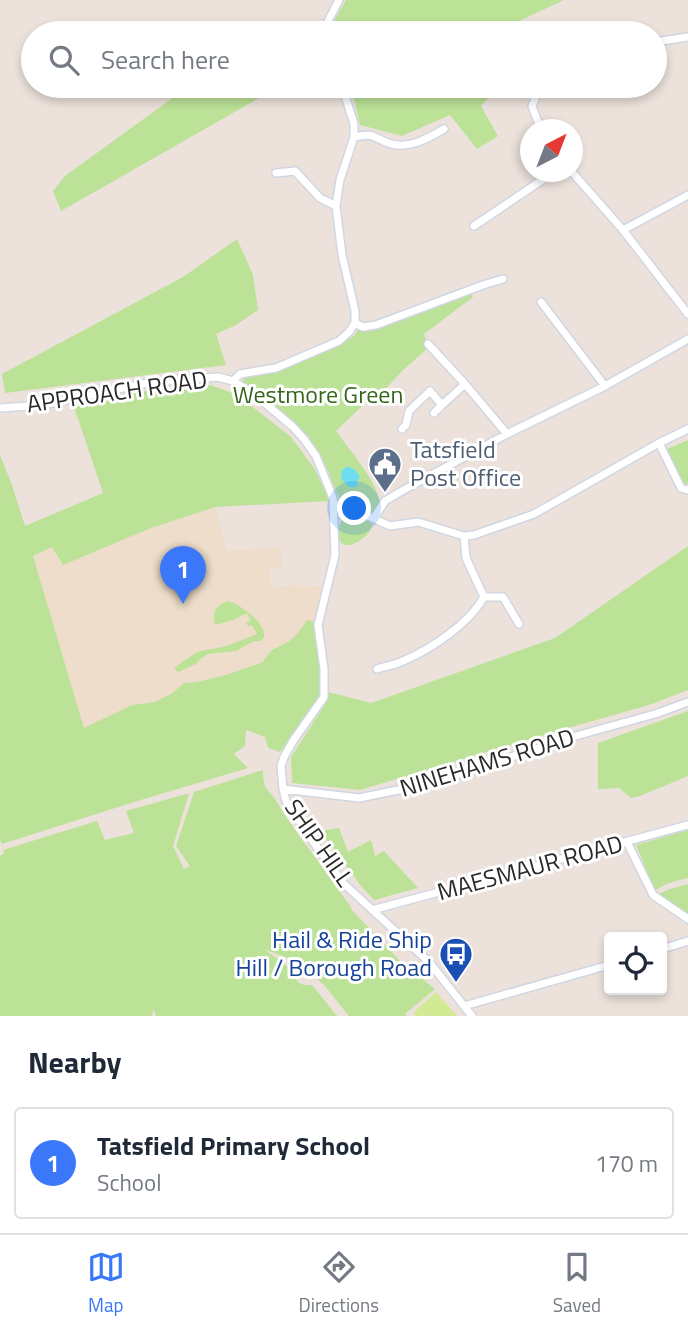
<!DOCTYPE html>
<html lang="en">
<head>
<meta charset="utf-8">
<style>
  :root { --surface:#fff; --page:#f6f6f7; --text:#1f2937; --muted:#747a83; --line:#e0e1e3; --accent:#3b78f9 }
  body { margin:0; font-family:"Titillium Web",sans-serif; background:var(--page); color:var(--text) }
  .controls { position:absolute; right:21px; bottom:21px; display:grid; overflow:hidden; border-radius:7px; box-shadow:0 4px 10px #0003 }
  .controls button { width:63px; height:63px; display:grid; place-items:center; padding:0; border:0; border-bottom:2px solid var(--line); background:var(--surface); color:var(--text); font:35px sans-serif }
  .compass { position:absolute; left:520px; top:119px; width:63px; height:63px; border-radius:50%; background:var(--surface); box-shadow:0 4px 10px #0003; rotate:42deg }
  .you { position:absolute; left:355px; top:509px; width:24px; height:24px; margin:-18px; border:5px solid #fff; border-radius:50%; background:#1a73e8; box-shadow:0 0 0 10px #1a73e833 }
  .badge { display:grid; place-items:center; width:46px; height:46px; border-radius:50%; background:var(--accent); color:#fff; font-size:23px; font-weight:700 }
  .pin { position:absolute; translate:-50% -58px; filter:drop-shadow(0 2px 4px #0008) }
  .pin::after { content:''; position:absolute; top:37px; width:24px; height:21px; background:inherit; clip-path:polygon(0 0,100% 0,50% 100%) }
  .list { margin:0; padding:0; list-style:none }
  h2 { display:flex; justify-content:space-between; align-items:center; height:91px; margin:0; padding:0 28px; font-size:30px }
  h2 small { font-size:23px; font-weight:400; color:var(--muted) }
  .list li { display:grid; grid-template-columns:46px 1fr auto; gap:21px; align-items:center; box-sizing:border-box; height:112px; margin:0 14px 14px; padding:0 14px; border:2px solid var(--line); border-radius:7px }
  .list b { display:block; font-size:26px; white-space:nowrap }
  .list p { margin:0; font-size:23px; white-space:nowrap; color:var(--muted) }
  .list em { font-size:23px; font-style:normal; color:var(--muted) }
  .icon { flex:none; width:38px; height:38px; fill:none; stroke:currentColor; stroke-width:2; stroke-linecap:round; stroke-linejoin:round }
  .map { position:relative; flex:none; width:688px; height:1016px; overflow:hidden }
  .search { position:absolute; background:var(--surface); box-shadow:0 4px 10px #0003; left:21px; right:21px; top:21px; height:77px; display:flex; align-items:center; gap:18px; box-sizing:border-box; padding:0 24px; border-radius:38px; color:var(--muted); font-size:26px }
  .sheet { height:217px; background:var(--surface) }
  nav { display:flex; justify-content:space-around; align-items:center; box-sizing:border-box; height:98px; border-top:2px solid var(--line); background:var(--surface); font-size:19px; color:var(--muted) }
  nav a { display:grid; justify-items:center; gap:4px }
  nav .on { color:var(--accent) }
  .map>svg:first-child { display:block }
  .education { fill:#edddca }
  .green { fill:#bbe297 }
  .pitch { fill:#d1ea93 }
  .water { fill:#6eddee }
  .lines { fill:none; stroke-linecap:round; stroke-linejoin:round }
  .street-casing { stroke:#d0d6e2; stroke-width:10 }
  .street { stroke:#fff; stroke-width:7 }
  .labels { text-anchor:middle; stroke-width:6; stroke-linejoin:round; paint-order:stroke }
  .street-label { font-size:24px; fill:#292929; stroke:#fff }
  .park-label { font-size:24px; fill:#34661a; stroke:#fff }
  .service-label { font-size:24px; fill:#4e5e75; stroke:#fff; text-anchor:start }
  .transit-label { font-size:24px; fill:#164399; stroke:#fff; text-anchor:end }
</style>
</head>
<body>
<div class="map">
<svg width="688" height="1016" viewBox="0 0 688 1016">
  <rect width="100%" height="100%" fill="#ece2db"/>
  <!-- education -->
  <path class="education" d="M 215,507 L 227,551 L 280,547 L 282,568 L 269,570 L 272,588 L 290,585 L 323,586 L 315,622 L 307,621 L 297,635 L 286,644 L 271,649 L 264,662 L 226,675 L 197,682 L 184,683 L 171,694 L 155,702 L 132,705 L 84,729 L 33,556 L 52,547 L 62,565 L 151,528 Z"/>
  <!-- green -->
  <path class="green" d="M 346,0 L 564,0 L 519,21 L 509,29 L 511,33 L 335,33 L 333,23 Z
    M 189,86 L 280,86 L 61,211 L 53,191 L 65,176 Z
    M 348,86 L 498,86 L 481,106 L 498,136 L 477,149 L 450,115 L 402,136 L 360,125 L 352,91 Z
    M 237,239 L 253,275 L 258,310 L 236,325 L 216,334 L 226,365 L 5,393 L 2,374 L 183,277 Z
    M 470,292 L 473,297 L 424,334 L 428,348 L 401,372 L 382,393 L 378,391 L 336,431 C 348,448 382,487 380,507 L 374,512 L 343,508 C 335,490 329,470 319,453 C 302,425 268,402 243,381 L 244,377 L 280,371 L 308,358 L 354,336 L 360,326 L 376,325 Z
    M 210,385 L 236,394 L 291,437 L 314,468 L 330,501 L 215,507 L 151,528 L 63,565 L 52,547 L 33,556 L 84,728 L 132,705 L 155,702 L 171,694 L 184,683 L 197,682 L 226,675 L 263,662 C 273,646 272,651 286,643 C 296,638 301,629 307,620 L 315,622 L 319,663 L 320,696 L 280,752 L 268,748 L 265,737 L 246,730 L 245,746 L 234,754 L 248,768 L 134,802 L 2,844 L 0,840 L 0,455 L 12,485 L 25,526 L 103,493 L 74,407 L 135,392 Z
    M 688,440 L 688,484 L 683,483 L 667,449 Z
    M 361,519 C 394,518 343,563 339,537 C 338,530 339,526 342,520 L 354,521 Z
    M 688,546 L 688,690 L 649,705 L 540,736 L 360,790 L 292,783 L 291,757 L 324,706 L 328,692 L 371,703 L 555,638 Z
    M 227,601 C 239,603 266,623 264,636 C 264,638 262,639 261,641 L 254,641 L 236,651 L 208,654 L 200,659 L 196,664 L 178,672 L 174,668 L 197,652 L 227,646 L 257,634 L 252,625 L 248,626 L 246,623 L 251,621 L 247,613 L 233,620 L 215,625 C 212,613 215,606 227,601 Z
    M 688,711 L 688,776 L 640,796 L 631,798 L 619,788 L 598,789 L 598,743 Z
    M 263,770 C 263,775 263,781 265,786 C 267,791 272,794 275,799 C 293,830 317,858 337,888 C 342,896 348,901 352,910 L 402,963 L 435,989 L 405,1014 L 407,1016 L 349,1016 L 324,985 L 298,962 L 264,949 L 291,969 C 294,980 300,987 312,985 L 337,1016 L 156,1016 L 153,1009 L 152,1016 L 0,1016 L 0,856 L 4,853 L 3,850 L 97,821 L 105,840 L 134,833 L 126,811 L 186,794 L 189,794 L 173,846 L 184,869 L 190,866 L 176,846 L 194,792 Z
    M 339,828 L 348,852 L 371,840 L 375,856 L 384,851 L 418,888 L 374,900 L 361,886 L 320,831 Z
    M 688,830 L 688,878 L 669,883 L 655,890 L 636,845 Z
    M 688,884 L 688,915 L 659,894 L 667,890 Z"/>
  <!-- pitch -->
  <path class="pitch" d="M 436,992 L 457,1016 L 416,1016 L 413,1013 Z"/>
  <!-- water -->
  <path class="water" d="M 347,467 C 354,467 356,471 360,477 L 357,482 L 358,485 L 355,487 L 349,487 L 341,479 L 342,470 Z"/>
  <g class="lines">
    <defs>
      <path id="street" d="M 330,33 L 327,23 L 339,0
        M 655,42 L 688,37
        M 540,86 L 532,106 L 541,130
        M 354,137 C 376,132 372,138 391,144 C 410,149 428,138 444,129
        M 572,172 L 623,230 L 688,314
        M 276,173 L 295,171 L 320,198 L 336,206
        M 474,226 L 554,172
        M 623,230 L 688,195
        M 541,302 L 605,386
        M 355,323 L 363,327 L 376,325 L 483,285 L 503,279
        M 428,344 L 465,384 L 507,434
        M 233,381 L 240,374 L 276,368 L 339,341 L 349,332 L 355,323 L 355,311 L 342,255 L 336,206 L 340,180 L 354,137 L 354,124 L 342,86
        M 0,408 L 42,405 L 152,382 L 218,377 L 233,381 L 255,395 L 292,426 L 304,439 L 316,456 L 333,498 L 335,555 L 318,625 L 324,669 L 324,697 L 293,741 L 284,757 L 281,766 L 283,789 L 286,801 L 307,833 L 342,882 L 429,962 L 472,1016
        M 434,413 L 442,405
        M 402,429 L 406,425 L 409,411 L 430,391 L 442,405 L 465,384
        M 659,443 L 681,488 L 688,490
        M 334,503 L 366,515 L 390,526 L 418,522 L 464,536 L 474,535 L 534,514 L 659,443 L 688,429
        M 374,518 L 385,501 L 400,492 L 507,434 L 605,386 L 688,339
        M 464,536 L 466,558 L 484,597
        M 377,669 C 386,666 395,665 403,661 C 431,649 469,624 484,597 L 503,597 L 519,624
        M 283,789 L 359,798 L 432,783 L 572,737 L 655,714 L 688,702
        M 627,842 L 653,895 L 688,919
        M 372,910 L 688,825
        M 662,949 L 688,941
        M 464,1006 L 609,965"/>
    </defs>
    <!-- street casing -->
    <use href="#street" class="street-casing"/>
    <!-- street -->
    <use href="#street" class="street"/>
  </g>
  <!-- icons -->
  <defs>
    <symbol id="civic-pin" viewBox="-11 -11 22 30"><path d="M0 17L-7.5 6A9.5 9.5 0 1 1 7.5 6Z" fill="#5c6f8a" stroke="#fff"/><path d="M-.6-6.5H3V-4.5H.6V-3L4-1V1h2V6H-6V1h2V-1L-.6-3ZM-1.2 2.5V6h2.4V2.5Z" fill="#fff"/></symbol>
    <symbol id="bus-pin" viewBox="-11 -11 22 30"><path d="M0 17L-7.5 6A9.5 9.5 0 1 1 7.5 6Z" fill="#1a4fb4" stroke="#fff"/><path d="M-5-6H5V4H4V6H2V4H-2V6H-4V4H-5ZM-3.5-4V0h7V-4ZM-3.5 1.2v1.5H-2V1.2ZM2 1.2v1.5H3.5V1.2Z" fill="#fff"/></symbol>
  </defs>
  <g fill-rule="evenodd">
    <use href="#civic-pin" x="366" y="445" width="38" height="52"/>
    <use href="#bus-pin" x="437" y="935" width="38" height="52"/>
  </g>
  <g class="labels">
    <!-- street labels -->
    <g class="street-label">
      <text transform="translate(117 392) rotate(-8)" y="8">APPROACH ROAD</text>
      <text transform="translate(487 763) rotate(-17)" y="8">NINEHAMS ROAD</text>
      <text transform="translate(319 843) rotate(55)" y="8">SHIP HILL</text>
      <text transform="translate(530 868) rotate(-15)" y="8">MAESMAUR ROAD</text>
    </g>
    <!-- park labels -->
    <g class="park-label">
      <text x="318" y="403">Westmore Green</text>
    </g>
    <!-- service labels -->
    <g class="service-label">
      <text x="410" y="458">Tatsfield<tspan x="410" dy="28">Post Office</tspan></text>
    </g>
    <!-- transit labels -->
    <g class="transit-label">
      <text x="432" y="948">Hail &amp; Ride Ship<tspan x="432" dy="28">Hill / Borough Road</tspan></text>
    </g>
  </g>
</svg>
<div class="controls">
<button><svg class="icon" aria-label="locate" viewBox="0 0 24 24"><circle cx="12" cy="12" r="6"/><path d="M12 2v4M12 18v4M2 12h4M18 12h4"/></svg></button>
</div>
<svg class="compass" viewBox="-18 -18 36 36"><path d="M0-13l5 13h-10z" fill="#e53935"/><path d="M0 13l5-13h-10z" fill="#747a83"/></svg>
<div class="you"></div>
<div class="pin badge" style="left:183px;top:604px">1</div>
<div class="search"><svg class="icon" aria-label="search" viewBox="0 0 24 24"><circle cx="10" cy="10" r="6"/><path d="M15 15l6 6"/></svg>Search here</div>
</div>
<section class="sheet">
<h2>Nearby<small></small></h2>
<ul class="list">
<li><span class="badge">1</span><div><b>Tatsfield Primary School</b><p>School</p></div><em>170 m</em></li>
</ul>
</section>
<nav>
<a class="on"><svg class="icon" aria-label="map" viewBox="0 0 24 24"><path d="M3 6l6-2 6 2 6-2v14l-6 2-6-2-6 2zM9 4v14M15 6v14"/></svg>Map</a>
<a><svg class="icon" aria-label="directions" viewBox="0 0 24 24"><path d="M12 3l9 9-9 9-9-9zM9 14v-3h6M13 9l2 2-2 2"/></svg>Directions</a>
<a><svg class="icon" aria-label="saved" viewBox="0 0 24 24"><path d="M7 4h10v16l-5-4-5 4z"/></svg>Saved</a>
</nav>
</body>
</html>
